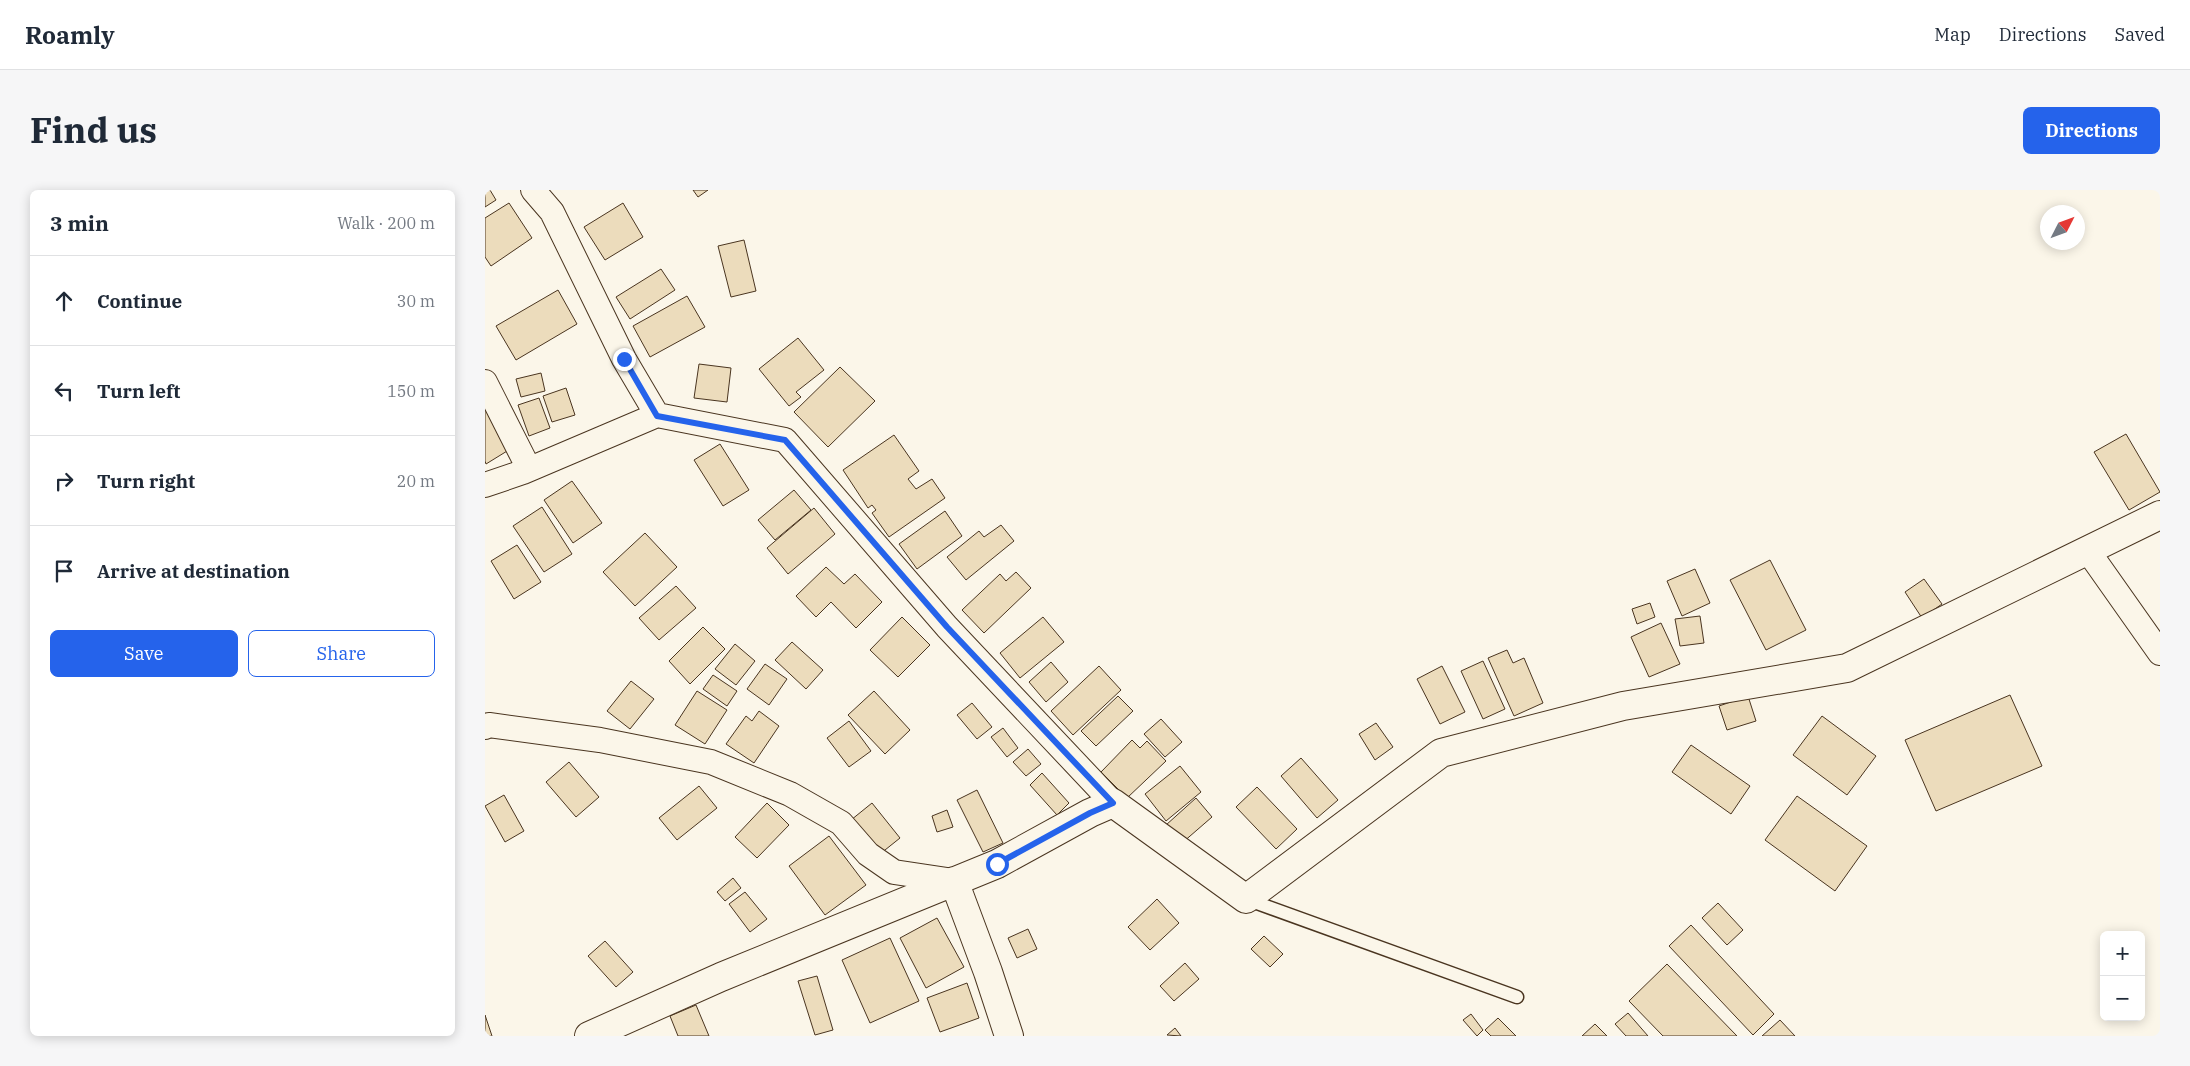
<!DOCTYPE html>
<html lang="en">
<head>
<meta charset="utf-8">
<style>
  :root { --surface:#fff; --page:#f6f6f7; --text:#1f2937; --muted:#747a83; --line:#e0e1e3; --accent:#2563eb }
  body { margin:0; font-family:"IBM Plex Serif",serif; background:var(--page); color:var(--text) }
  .controls { position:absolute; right:15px; bottom:15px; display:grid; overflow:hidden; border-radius:8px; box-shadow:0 2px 12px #0003 }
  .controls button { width:45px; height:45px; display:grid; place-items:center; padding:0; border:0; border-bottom:1px solid var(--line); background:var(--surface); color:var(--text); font:25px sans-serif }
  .compass { position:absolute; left:1555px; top:15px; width:45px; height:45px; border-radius:50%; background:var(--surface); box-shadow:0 2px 12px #0003; rotate:48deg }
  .stop { position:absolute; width:15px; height:15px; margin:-11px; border:4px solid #2563eb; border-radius:50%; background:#fff }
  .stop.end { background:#2563eb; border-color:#fff; box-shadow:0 1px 5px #0008 }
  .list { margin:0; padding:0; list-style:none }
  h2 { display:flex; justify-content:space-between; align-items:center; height:65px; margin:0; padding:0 20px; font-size:21px }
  h2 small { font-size:16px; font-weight:400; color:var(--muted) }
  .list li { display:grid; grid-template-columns:32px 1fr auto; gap:15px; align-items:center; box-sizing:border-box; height:90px; padding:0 20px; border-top:1px solid var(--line) }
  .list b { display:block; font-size:19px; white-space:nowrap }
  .list em { font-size:16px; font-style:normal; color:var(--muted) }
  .actions { display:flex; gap:10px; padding:15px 20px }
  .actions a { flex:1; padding:11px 0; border:1px solid var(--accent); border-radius:8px; text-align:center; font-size:18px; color:var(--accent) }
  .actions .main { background:var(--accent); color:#fff }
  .icon { flex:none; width:28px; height:28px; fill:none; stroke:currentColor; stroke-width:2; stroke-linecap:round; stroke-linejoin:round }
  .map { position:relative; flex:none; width:1675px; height:846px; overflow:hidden; border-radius:8px }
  header { display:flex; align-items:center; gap:30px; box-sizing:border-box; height:70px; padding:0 25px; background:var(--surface); border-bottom:1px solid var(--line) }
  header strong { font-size:24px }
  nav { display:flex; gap:28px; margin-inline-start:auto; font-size:18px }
  .intro { display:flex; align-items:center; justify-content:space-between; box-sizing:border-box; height:120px; padding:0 30px }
  h1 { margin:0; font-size:35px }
  .button { padding:12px 22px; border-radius:8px; background:var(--accent); color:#fff; font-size:18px; font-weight:700 }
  main { display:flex; gap:30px; padding:0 30px }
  aside { flex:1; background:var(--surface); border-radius:8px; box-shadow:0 2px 12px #0003 }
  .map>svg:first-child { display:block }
  .building { fill:#ecdcbc; stroke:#4a3520 }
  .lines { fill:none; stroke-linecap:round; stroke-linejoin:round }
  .service-casing { stroke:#4a3520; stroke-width:15 }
  .minor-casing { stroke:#4a3520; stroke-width:26 }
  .tertiary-casing { stroke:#4a3520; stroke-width:30 }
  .service { stroke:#fbf6e9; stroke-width:12 }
  .minor { stroke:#fbf6e9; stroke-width:24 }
  .tertiary { stroke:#fbf6e9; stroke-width:28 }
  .route { stroke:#2563eb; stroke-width:6 }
</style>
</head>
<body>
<header>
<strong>Roamly</strong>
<nav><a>Map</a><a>Directions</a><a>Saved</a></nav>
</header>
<div class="intro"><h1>Find us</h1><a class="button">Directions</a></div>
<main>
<aside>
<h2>3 min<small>Walk · 200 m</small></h2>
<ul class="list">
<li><svg class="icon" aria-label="ahead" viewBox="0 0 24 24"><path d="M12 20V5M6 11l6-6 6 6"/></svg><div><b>Continue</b></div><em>30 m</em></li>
<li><svg class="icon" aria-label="left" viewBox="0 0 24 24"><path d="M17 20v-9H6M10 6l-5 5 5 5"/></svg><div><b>Turn left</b></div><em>150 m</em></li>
<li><svg class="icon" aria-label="right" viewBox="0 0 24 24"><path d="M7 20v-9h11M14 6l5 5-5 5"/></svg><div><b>Turn right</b></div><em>20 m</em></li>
<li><svg class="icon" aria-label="arrive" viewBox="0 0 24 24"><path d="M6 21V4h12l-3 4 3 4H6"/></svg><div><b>Arrive at destination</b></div></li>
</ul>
<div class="actions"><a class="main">Save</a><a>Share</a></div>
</aside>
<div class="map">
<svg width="1675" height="846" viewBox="0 0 1675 846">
  <rect width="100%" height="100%" fill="#fbf6e9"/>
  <!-- building -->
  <path class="building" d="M 0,0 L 5,0 L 11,10 L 0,17 Z
    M 208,0 L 223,0 L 213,7 Z
    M 24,13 L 47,48 L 6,76 L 0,67 L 0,28 Z
    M 138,13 L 158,47 L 120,70 L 99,37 Z
    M 259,50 L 271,101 L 246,107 L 233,56 Z
    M 176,79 L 190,100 L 145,129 L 131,107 Z
    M 73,100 L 92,134 L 31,170 L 11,136 Z
    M 202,106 L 220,137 L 165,167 L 148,136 Z
    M 313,148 L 339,180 L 311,202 L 316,207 L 304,216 L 274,179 Z
    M 214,174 L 246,178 L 242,212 L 209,208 Z
    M 355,177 L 390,211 L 343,257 L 309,222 Z
    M 56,183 L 60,201 L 36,207 L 31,189 Z
    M 81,198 L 90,225 L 67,232 L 58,206 Z
    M 54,208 L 65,238 L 44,246 L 33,215 Z
    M 0,212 L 27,258 L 1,274 L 0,271 Z
    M 1641,244 L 1675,302 L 1644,320 L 1609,262 Z
    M 409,245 L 434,281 L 423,289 L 431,299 L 447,289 L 460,308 L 404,347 L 387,323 L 391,320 L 387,315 L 383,318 L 358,280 Z
    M 235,254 L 264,300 L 238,316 L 209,270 Z
    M 87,291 L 117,333 L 88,353 L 59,310 Z
    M 309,300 L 326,320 L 290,350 L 273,330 Z
    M 57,317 L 87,364 L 59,382 L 28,336 Z
    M 329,318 L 350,344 L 303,384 L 282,358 Z
    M 460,321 L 477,346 L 432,379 L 414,354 Z
    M 516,335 L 529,351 L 481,390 L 462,367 L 494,341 L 499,347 Z
    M 160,343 L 192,377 L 150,416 L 118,382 Z
    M 32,355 L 56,392 L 29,409 L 6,371 Z
    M 1285,370 L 1321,440 L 1281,460 L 1245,390 Z
    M 341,377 L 359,394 L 370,384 L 397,412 L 371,438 L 346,412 L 331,427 L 311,406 Z
    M 1210,379 L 1225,413 L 1197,426 L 1182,391 Z
    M 531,382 L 546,398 L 499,443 L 477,420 L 515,384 L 521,391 Z
    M 1439,389 L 1457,414 L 1437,428 L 1420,402 Z
    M 191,396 L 211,418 L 174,450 L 154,428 Z
    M 1165,413 L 1170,427 L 1152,434 L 1147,419 Z
    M 1215,426 L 1219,453 L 1195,456 L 1190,429 Z
    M 417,427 L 445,455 L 413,487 L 385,460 Z
    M 558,427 L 579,452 L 535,488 L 515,463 Z
    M 1176,433 L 1195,474 L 1164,487 L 1146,447 Z
    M 218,437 L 240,459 L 205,494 L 184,471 Z
    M 307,452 L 338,480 L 321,499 L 290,470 Z
    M 250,454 L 270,471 L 251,495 L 230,479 Z
    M 1022,460 L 1028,473 L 1039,468 L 1058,513 L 1029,526 L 1003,468 Z
    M 998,471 L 1020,519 L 998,529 L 976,481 Z
    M 566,472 L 583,492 L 561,512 L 544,492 Z
    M 280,474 L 302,489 L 284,515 L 262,499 Z
    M 614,476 L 636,500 L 588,545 L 566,521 Z
    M 957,476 L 980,522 L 955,534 L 932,489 Z
    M 228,485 L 252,501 L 242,516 L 218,499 Z
    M 146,491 L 169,509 L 145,539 L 122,521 Z
    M 212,501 L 242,520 L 220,554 L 190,535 Z
    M 389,501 L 425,540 L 400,564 L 363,525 Z
    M 1525,505 L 1557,576 L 1451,621 L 1420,550 Z
    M 633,506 L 648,521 L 611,556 L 596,541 Z
    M 1263,506 L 1271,531 L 1242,540 L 1234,516 Z
    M 487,513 L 507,537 L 492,549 L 472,525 Z
    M 274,521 L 294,536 L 269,573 L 241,554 L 261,526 L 267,531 Z
    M 1337,526 L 1391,566 L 1362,605 L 1308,565 Z
    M 676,529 L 697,552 L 680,567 L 659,544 Z
    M 364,531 L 386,561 L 364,577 L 342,548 Z
    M 891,533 L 908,557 L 890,570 L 874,544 Z
    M 518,538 L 533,558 L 522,567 L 506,547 Z
    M 647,550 L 655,558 L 662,551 L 681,571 L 642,608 L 616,582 Z
    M 1206,555 L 1265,596 L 1246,624 L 1187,582 Z
    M 543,559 L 556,574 L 541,586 L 528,572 Z
    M 816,568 L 853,610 L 832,628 L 796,586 Z
    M 84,572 L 114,607 L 91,627 L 61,592 Z
    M 695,576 L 716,602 L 681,631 L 660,604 Z
    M 557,583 L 584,613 L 572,625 L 545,595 Z
    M 214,596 L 232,618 L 192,650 L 174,628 Z
    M 772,597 L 812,639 L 791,659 L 751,617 Z
    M 492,600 L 518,653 L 498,662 L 472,610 Z
    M 19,605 L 39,641 L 20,652 L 0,616 Z
    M 1312,606 L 1382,656 L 1350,701 L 1280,650 Z
    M 711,608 L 727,627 L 697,653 L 681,635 Z
    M 282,613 L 304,635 L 272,668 L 250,647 Z
    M 387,613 L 415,648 L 395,664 L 366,630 Z
    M 462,620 L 468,637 L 452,642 L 447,626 Z
    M 344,646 L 381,695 L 340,725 L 304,676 Z
    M 248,688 L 256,698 L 240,711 L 232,702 Z
    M 260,702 L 282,729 L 265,742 L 244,714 Z
    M 672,709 L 694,733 L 665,760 L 643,737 Z
    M 1233,713 L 1258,740 L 1242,755 L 1217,728 Z
    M 452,728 L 479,777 L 441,798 L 415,748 Z
    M 1206,735 L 1289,824 L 1268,845 L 1184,756 Z
    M 543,739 L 552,759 L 532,768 L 523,748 Z
    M 779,746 L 798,764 L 785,777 L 766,759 Z
    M 405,748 L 434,811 L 385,833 L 357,770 Z
    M 120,751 L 148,782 L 131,797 L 103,766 Z
    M 700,773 L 714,789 L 689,811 L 675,796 Z
    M 1182,774 L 1252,846 L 1178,846 L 1144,811 Z
    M 332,786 L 348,840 L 330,845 L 313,791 Z
    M 482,793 L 494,828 L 455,842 L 442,808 Z
    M 211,815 L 224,846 L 193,846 L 185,826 Z
    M 1143,823 L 1163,846 L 1141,846 L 1130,834 Z
    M 986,824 L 998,840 L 992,846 L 978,830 Z
    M 0,825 L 7,846 L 0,846 Z
    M 1013,828 L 1031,846 L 1006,846 L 1000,840 Z
    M 1295,830 L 1310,846 L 1277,846 Z
    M 1110,834 L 1122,846 L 1097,846 Z
    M 690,838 L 696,846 L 682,845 Z"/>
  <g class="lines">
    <defs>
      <path id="service" d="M 761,709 L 1032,807"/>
      <path id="minor" d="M 48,0 L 67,22 L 139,169 L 172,225 L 300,250 L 462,437 L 628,613
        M 0,192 L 44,279
        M 0,295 L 38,282 L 172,225
        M 1603,361 L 1675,463
        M 0,537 L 4,535 L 115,550 L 226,572 L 305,604 L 356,633 L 383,664 L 409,682 L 469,691"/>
      <path id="tertiary" d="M 469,691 L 503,782 L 524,846
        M 104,846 L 236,787 L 512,674 L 605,623 L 628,613 L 761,709 L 956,563 L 1138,516 L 1362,478 L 1675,325"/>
    </defs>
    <!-- service casing -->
    <use href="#service" class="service-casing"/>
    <!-- minor casing -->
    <use href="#minor" class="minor-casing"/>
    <!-- tertiary casing -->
    <use href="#tertiary" class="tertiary-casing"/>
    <!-- service -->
    <use href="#service" class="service"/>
    <!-- minor -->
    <use href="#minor" class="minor"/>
    <!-- tertiary -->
    <use href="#tertiary" class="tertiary"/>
  </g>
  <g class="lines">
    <!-- route -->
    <path class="route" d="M 139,169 L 172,226 L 300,250 L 462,437 L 628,613 L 605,623 L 512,674"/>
  </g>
</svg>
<div class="controls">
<button>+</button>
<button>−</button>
</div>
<svg class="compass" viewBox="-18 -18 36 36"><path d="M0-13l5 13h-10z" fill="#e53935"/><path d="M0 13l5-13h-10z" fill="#747a83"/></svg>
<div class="stop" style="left:512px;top:674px"></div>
<div class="stop end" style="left:139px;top:169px"></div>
</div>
</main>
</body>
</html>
